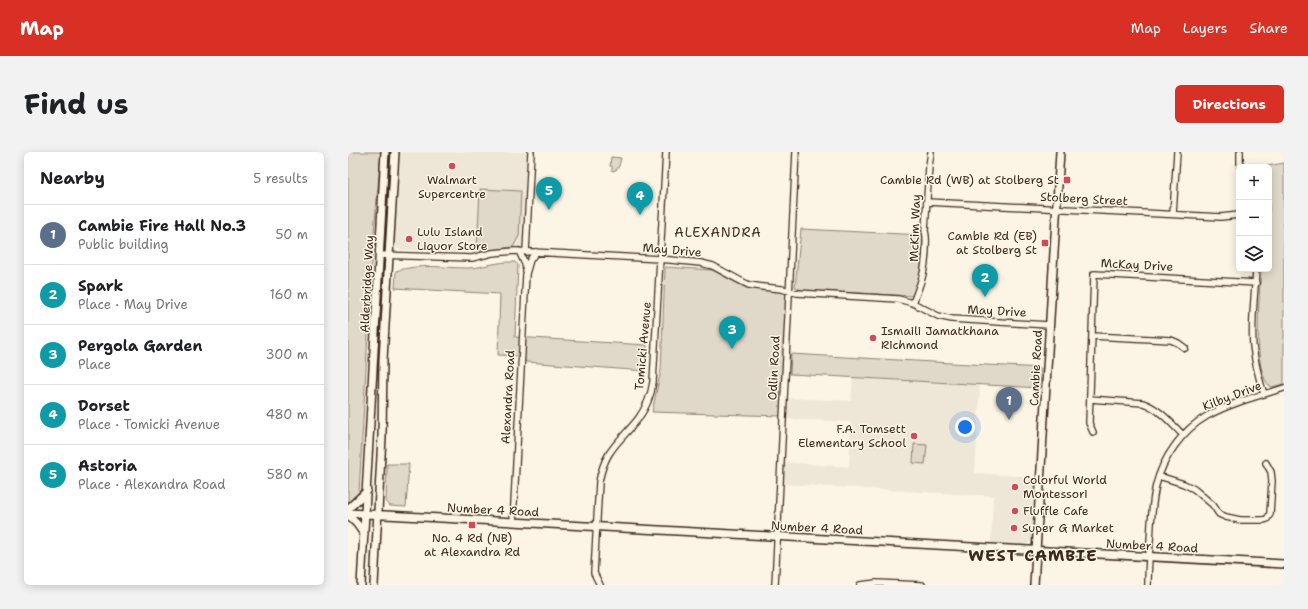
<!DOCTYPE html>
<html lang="en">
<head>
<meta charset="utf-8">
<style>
  :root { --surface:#fff; --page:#f2f2f2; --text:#202124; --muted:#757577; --line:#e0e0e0; --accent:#d93025 }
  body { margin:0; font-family:"Shantell Sans",sans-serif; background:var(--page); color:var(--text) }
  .controls { position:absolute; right:12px; top:12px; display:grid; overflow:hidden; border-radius:6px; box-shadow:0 2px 10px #0003 }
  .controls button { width:36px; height:36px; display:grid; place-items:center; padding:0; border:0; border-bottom:1px solid var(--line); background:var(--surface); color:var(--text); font:20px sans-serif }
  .you { position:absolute; left:617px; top:275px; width:14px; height:14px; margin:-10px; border:3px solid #fff; border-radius:50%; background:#1a73e8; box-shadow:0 0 0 6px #1a73e833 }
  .badge { display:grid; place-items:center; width:26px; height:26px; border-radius:50%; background:var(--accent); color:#fff; font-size:13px; font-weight:700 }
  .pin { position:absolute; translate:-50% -33px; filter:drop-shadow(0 1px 2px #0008) }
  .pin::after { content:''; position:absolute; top:21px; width:14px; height:12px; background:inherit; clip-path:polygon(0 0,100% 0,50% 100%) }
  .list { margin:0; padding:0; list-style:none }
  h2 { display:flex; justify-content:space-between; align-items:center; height:52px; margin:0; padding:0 16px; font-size:17px }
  h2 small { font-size:13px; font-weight:400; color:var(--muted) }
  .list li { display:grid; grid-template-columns:26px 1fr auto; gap:12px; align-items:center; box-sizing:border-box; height:60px; padding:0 16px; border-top:1px solid var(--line) }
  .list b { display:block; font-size:15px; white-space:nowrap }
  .list p { margin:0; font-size:13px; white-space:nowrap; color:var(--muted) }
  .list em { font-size:13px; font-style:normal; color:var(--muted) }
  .icon { flex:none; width:22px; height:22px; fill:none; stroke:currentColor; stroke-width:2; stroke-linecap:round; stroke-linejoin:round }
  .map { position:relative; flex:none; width:936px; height:433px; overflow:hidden; border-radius:6px }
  header { display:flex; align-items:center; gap:24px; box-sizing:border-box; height:56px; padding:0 20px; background:var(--accent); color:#fff }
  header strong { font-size:19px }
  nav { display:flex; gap:22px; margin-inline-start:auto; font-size:14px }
  .intro { display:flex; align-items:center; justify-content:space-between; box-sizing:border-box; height:96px; padding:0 24px }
  h1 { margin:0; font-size:28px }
  .button { padding:10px 18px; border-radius:6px; background:var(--accent); color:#fff; font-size:14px; font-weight:700 }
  main { display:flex; gap:24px; padding:0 24px }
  aside { flex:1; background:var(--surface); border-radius:6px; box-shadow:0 2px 10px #0003 }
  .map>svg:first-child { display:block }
  .built { fill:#eee6d6 }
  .green { fill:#e0d8c8; stroke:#8e8173 }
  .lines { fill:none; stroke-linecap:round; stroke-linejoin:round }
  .minor-casing { stroke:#3b2a1e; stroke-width:8 }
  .major-casing { stroke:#3b2a1e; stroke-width:10 }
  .minor { stroke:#fcf5e5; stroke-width:5.5 }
  .major { stroke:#fcf5e5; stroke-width:7 }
  .poi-dot { fill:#d1495b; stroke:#fcf5e5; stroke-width:1.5 }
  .labels { text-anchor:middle; stroke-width:3; stroke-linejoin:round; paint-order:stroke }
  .poi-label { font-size:12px; fill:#3b2a1e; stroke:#fcf5e5; text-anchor:start }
  .street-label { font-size:12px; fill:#3b2a1e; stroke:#fcf5e5 }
  .neighbourhood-label { font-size:13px; letter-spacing:1px; fill:#3b2a1e; stroke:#fcf5e5 }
  .district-label { font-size:16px; font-weight:bold; letter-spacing:1px; fill:#3b2a1e; stroke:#fcf5e5 }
</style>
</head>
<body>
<header>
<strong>Map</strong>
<nav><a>Map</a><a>Layers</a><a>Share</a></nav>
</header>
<div class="intro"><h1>Find us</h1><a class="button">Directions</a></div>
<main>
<aside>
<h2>Nearby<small>5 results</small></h2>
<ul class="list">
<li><span class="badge" style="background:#5c6f8a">1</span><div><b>Cambie Fire Hall No.3</b><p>Public building</p></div><em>50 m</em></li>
<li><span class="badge" style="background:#0f9aa8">2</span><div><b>Spark</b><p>Place · May Drive</p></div><em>160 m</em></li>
<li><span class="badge" style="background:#0f9aa8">3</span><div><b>Pergola Garden</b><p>Place</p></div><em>300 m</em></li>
<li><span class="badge" style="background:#0f9aa8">4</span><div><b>Dorset</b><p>Place · Tomicki Avenue</p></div><em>480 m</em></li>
<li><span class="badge" style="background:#0f9aa8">5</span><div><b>Astoria</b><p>Place · Alexandra Road</p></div><em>580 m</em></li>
</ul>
</aside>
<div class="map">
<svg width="936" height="433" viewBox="0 0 936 433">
  <rect width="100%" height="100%" fill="#fcf5e5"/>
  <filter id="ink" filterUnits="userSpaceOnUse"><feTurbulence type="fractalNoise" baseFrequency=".025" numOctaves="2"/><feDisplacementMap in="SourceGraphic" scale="8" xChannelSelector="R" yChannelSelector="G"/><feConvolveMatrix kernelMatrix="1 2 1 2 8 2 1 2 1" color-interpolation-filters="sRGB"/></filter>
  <g filter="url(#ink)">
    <!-- built -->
    <path class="built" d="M 49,0 L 179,0 L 174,103 L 53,98 L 48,95 L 46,91 L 45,85 Z
      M 505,226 L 632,233 L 627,321 L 687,325 L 684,387 L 682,390 L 677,393 L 643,391 L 645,344 L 435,332 L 436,310 L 501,315 L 503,270 L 438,267 L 441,246 L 503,249 Z"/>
    <!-- green -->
    <path class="green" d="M 0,0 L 33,0 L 25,92 L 11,341 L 7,347 L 0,351 Z
      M 263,5 L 273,6 L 271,14 L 268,18 L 264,19 L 264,14 L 262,14 Z
      M 936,11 L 936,232 L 923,235 C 903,222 912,140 913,117 L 921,117 L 921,15 L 914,15 Z
      M 132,37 L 173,39 L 171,84 L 165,95 L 137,99 L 129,99 Z
      M 453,77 L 575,83 L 573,120 L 565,144 L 453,138 L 447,135 Z
      M 167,110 L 170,113 L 167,185 L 299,193 L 297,219 L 178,210 L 175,204 L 150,203 L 152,142 L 47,136 L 48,119 C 73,111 95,116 120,116 C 132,116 140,112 151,111 C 156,110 161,110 167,110 Z
      M 317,115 L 364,118 L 398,136 L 439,138 L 433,264 L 304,260 L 313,218 Z
      M 443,202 L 693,216 L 692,236 L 442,222 Z
      M 566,292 L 579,293 L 577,312 L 565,311 Z
      M 39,312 L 61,312 L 58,355 L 42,354 L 38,349 Z"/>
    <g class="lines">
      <defs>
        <path id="minor" d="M 892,0 L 892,15
          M 579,50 L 873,65 L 891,63
          M 825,62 L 829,0
          M 171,99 L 177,112 L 178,119
          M 178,100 L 183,0
          M 31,103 L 124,106 L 144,101 L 167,99 L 312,107 L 353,111 L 365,114 L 391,128 L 401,133 L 415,135 L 434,137 L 449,141 L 550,147 L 565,151 L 590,164 L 604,167 L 701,173
          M 908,117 C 907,142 903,169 905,194 C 907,211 911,227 916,242
          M 565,151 C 573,130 577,121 578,98 C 578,91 579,85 577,79 L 581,14 L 583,0
          M 744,184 L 823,188 L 830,191 L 837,196
          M 742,247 L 795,251 C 812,257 823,271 835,283
          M 745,280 L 741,271 L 746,122 L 908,131
          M 811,324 L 836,332 L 846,337 L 865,353 L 871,362 L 878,365 L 892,368 L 915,368 L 919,367 L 922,362 L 924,329 L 923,320 L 918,311
          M 165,370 L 178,122 L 182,108 L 188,100
          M 252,433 L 246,421 L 251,330 C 257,297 271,291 290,267 C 298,256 303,244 305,230 L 318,0
          M 427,433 L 448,0
          M 512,433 L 528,431 L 574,433
          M 800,433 C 800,413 802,393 803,372 C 804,359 805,346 808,333 C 815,306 834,278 859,264 C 882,251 911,244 936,236"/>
        <path id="major" d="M 0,357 L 19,339
          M 0,361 L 936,412
          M 0,363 L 9,372 L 16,382
          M 13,433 L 37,0
          M 26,433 L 34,285 L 35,208 L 47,0
          M 686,433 L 712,0"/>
      </defs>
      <!-- minor casing -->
      <use href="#minor" class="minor-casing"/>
      <!-- major casing -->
      <use href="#major" class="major-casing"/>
      <!-- minor -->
      <use href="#minor" class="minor"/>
      <!-- major -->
      <use href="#major" class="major"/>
    </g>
  </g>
  <!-- markers -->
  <g class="poi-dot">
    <circle cx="104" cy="14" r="4"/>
    <rect x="715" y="24" width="8" height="8" rx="2"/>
    <circle cx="61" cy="87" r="4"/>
    <rect x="693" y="87" width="8" height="8" rx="2"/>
    <circle cx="525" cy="186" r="4"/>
    <circle cx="566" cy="284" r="4"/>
    <circle cx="667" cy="335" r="4"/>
    <circle cx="667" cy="359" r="4"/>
    <rect x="120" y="369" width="8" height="8" rx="2"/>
    <circle cx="666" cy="376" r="4"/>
  </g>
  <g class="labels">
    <!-- poi labels -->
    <g class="poi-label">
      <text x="104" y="32" text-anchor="middle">Walmart<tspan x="104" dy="14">Supercentre</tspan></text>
      <text x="711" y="32" text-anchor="end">Cambie Rd (WB) at Stolberg St</text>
      <text x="69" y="84">Lulu Island<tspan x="69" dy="14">Liquor Store</tspan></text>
      <text x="689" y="88" text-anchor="end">Cambie Rd (EB)<tspan x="689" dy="14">at Stolberg St</tspan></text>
      <text x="533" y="183">Ismaili Jamatkhana<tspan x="533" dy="14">Richmond</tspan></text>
      <text x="558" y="281" text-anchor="end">F.A. Tomsett<tspan x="558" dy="14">Elementary School</tspan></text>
      <text x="675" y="332">Colorful World<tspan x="675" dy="14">Montessori</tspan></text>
      <text x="675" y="363">Fluffle Cafe</text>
      <text x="674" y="380">Super G Market</text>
      <text x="124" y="390" text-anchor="middle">No. 4 Rd (NB)<tspan x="124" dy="14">at Alexandra Rd</tspan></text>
    </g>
    <!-- street labels -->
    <g class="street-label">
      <text transform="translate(736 47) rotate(3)" y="4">Stolberg Street</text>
      <text transform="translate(567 76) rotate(-88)" y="4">McKim Way</text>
      <text transform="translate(324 98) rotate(5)" y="4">May Drive</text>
      <text transform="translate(789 113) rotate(3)" y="4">McKay Drive</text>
      <text transform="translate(19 132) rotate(-87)" y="4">Alderbridge Way</text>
      <text transform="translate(649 159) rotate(3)" y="4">May Drive</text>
      <text transform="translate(295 194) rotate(-85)" y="4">Tomicki Avenue</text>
      <text transform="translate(426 216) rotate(-87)" y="4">Odlin Road</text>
      <text transform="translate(688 216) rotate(-87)" y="4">Cambie Road</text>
      <text transform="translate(884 244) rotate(-21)" y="4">Kilby Drive</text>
      <text transform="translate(160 245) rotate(-87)" y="4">Alexandra Road</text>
      <text transform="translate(145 358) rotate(3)" y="4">Number 4 Road</text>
      <text transform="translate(469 376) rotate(3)" y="4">Number 4 Road</text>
      <text transform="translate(804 394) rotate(3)" y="4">Number 4 Road</text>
    </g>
    <!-- neighbourhood labels -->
    <g class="neighbourhood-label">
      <text x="370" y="85">ALEXANDRA</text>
    </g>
    <!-- district labels -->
    <g class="district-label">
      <text x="685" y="409">WEST CAMBIE</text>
    </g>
  </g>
</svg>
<div class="controls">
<button>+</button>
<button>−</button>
<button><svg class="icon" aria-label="layers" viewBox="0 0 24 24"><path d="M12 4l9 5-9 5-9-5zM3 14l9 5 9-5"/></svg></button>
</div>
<div class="you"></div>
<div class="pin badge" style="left:661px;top:268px;background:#5c6f8a">1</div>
<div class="pin badge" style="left:637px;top:145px;background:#0f9aa8">2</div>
<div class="pin badge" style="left:384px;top:197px;background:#0f9aa8">3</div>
<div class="pin badge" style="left:292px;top:63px;background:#0f9aa8">4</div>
<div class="pin badge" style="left:201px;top:58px;background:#0f9aa8">5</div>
</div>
</main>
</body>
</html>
